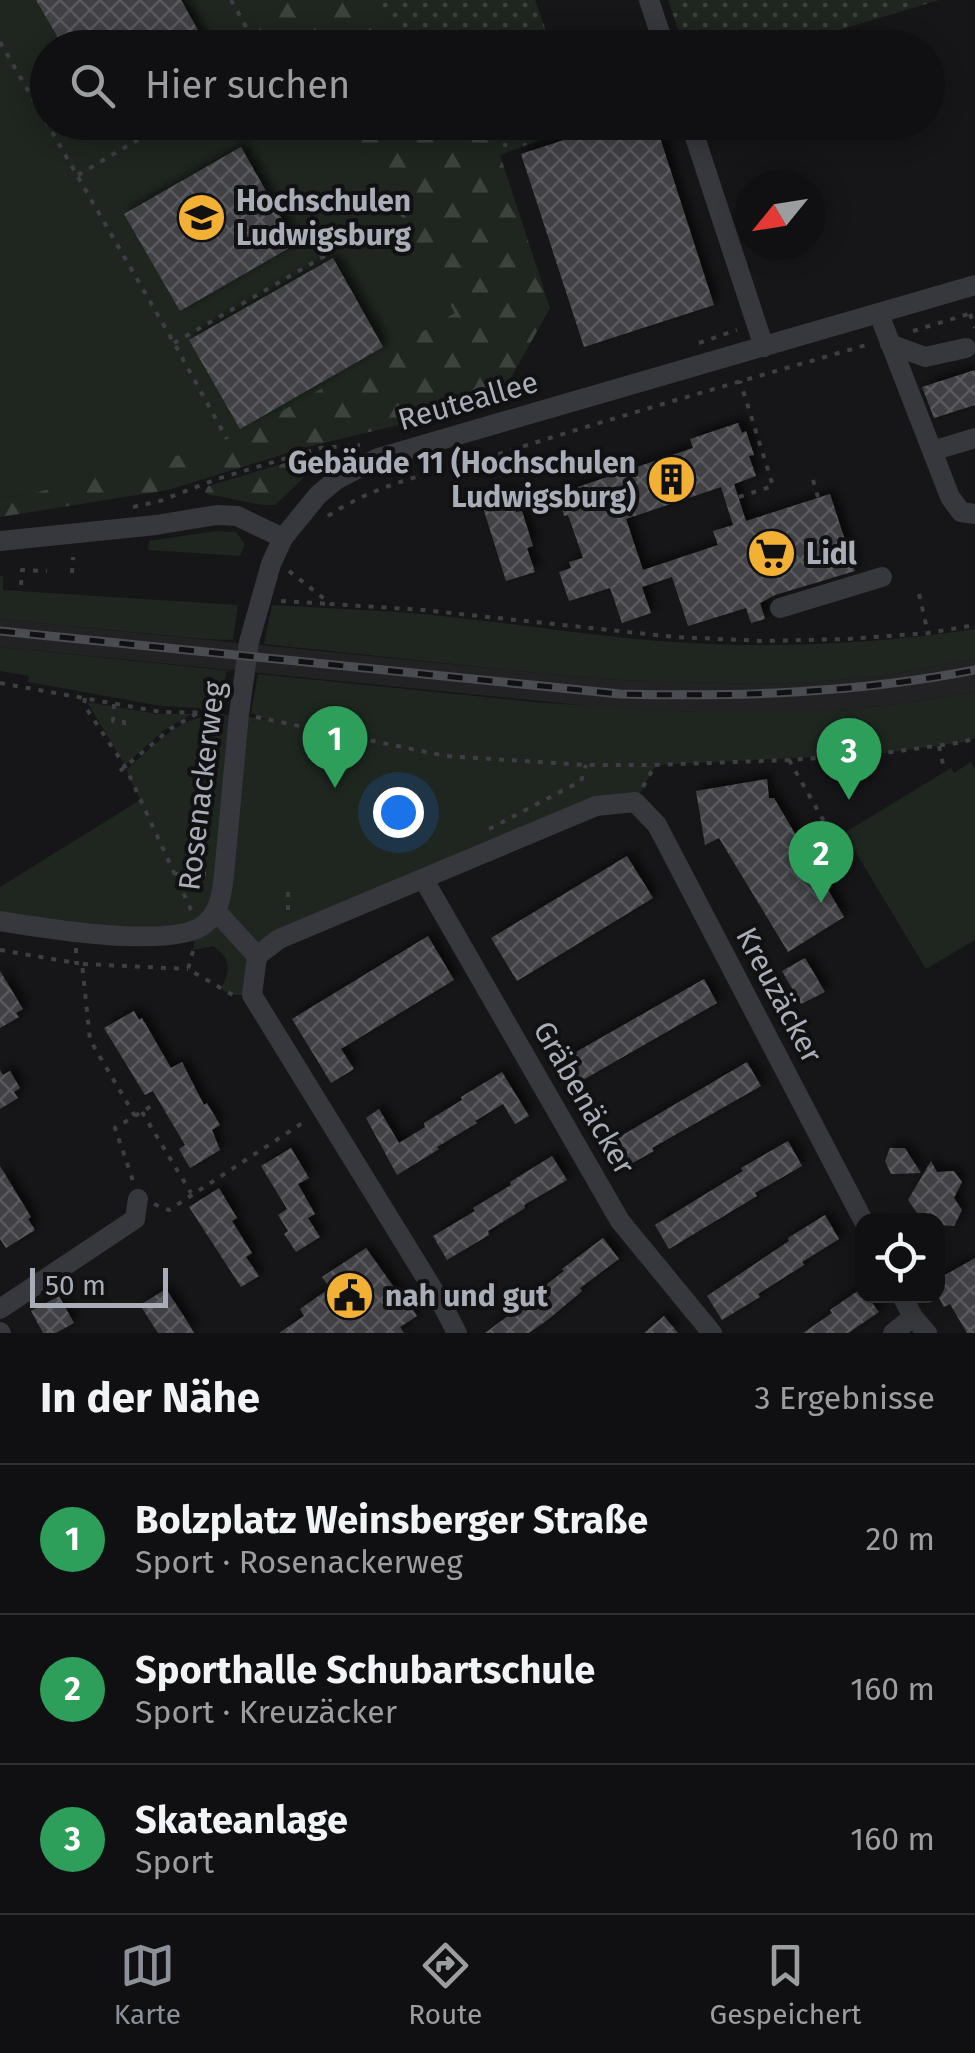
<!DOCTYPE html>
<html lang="de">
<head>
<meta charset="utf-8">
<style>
  :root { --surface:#101012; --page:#1e1e20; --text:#f1f3f6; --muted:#9c9d9f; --line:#303032; --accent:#8c9099 }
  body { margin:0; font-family:"Fira Sans",sans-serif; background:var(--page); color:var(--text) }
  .controls { position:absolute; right:30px; bottom:30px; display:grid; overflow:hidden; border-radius:20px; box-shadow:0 5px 25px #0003 }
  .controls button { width:90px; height:90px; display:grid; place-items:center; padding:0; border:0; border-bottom:2px solid var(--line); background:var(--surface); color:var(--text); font:50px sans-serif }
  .compass { position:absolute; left:735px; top:170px; width:90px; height:90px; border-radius:50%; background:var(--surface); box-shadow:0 5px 25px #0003; rotate:240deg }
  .scale { position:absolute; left:30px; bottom:25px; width:138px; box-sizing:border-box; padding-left:10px; border:5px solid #a8adb8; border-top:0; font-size:28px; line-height:35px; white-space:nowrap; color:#a8adb8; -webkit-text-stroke:8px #111113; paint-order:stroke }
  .you { position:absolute; left:398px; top:812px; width:35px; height:35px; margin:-25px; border:8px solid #fff; border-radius:50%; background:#1a73e8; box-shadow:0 0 0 15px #1a73e833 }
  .badge { display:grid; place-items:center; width:65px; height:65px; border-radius:50%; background:var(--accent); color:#fff; font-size:32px; font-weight:700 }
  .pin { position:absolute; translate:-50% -82px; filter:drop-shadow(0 2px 5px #0008) }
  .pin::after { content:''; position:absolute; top:52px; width:35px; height:30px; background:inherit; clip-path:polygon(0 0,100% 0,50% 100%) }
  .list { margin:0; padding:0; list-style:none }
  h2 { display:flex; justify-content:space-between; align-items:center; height:130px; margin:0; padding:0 40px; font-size:42px }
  h2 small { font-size:32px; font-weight:400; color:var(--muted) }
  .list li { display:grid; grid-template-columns:65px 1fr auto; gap:30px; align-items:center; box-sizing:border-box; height:150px; padding:0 40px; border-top:2px solid var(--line) }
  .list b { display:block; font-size:38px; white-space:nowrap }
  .list p { margin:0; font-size:32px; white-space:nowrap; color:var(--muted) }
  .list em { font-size:32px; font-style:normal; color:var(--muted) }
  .icon { flex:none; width:55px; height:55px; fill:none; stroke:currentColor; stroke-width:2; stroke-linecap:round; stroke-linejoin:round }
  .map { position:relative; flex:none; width:975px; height:1333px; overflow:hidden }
  .search { position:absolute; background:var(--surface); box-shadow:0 5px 25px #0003; left:30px; right:30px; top:30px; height:110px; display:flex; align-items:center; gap:25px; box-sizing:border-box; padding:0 35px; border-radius:55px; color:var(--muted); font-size:38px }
  .sheet { height:580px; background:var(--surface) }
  nav { display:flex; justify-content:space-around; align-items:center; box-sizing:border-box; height:140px; border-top:2px solid var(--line); background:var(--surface); font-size:28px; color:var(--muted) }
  nav a { display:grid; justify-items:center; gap:5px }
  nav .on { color:var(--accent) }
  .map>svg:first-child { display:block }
  .built { fill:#222225 }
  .green { fill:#1e261f }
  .forest { fill:url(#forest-firs) }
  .garden { fill:url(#garden-dots) }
  .building { fill:url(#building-cross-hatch); fill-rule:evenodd; filter:url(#shadow) }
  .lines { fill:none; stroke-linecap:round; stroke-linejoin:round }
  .path { stroke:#3d3f44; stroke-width:4; stroke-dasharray:5 8; stroke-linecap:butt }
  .minor { stroke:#37383d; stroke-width:20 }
  .rail-casing { stroke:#4a4c52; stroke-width:9 }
  .rail { stroke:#111113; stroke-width:5; stroke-dasharray:15; stroke-linecap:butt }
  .labels { text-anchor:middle; stroke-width:8; stroke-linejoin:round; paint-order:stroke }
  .poi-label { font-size:30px; font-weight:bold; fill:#a8adb8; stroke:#111113; text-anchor:start }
  .street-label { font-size:30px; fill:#a8adb8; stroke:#111113 }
</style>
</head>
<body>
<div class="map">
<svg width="975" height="1333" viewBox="0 0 975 1333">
  <defs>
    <pattern id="forest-firs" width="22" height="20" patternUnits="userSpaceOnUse" patternTransform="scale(2.5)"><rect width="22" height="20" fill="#1e261f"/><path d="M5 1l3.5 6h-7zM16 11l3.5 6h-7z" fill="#3c433d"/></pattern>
    <pattern id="garden-dots" width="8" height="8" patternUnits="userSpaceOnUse" patternTransform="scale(2.5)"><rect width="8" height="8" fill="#1e261f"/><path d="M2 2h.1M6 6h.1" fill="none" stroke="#3c433d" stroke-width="1.8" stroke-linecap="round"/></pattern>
    <pattern id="building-cross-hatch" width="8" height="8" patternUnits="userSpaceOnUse" patternTransform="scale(2.5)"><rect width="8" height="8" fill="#404145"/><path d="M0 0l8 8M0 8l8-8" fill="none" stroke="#595a5e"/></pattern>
    <filter id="shadow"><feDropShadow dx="5.5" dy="-5.5" stdDeviation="5" flood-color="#0009"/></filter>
  </defs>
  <rect width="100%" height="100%" fill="#161618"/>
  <!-- built -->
  <path class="built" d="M 0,619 L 549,674 L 622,680 L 755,684 L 816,682 L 880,676 L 975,659 L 975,692 L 883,706 L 818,712 L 755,714 L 620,709 L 0,647 Z"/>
  <!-- green -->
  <path class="green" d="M 0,0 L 242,0 L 270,47 L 48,48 L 48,122 L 349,123 L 456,313 L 226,444 L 27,495 L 0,498 Z
    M 216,531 L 236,532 L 245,544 L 240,556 L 148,550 L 149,541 Z
    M 0,576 L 3,576 L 3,590 L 238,605 L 233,640 L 203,639 L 0,619 Z
    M 272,605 C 322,608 373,610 423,614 C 506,622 589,636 672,642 C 773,649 875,644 975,629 L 975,659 L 880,676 L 816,682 L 755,684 L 622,680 L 549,674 L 264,644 Z
    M 0,647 L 232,671 L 226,672 L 223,712 L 198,708 L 161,706 L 28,682 L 29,676 L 0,671 Z
    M 258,674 L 545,703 L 693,712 L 818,712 L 883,706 L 975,692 L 975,738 L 964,742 L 877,754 L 656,765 L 635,802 L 596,806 L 257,956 L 252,995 L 232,995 L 221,989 C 231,969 232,960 213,946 L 193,950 L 196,931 L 0,921 L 0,887 L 140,800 L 126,770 C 179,723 192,704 267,720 L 251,713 Z
    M 87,702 L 158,714 L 192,714 L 164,730 L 125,765 Z
    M 971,762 L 975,769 L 975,940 L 926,969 L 844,833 L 951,768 L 954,773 Z"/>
  <!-- forest -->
  <path class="forest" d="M 242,0 L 373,0 L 412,47 L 307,47 L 303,41 L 290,47 L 270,47 Z
    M 349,123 L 473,123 L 500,155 L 550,308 L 498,401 L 307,447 L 168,490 L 0,517 L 0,498 L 27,495 L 226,443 L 455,313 Z
    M 319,453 L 322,457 C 309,473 291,490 275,505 C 254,506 231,497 209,495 L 205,492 L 208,486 Z"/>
  <!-- garden -->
  <path class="garden" d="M 373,0 L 535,0 L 552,47 L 412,47 Z
    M 668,0 L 939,0 L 782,47 L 684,47 Z
    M 577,122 L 578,126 L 500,155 L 473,123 Z"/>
  <!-- building -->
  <path class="building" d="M 36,0 L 181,0 L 208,48 L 64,48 Z
    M 619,122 L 655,122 L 714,305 L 584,347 L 521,154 Z
    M 241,147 L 296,244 L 180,311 L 124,214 Z
    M 333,258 L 383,347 L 240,429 L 189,340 Z
    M 975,370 L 975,405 L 934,418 L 922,387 Z
    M 738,423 L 742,433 L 746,431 L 754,455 L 749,456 L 756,476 L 734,484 L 746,521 L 830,494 L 855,571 L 775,595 L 760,603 L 765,619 L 751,623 L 746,608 L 688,626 L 672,577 L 642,587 L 651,613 L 622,623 L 610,588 L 569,601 L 559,572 L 571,568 L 569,562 L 583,558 L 568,515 L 564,516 L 557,494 L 693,448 L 690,439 ZM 721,487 L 733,525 L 713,531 L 718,545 L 643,570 L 626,519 Z
    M 508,489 L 516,512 L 522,511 L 533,546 L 527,548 L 535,572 L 506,581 L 480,498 Z
    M 767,779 L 769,798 L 774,798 L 844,917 L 788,952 L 719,838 L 705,845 L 696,791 Z
    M 627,856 L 653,898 L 517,981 L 491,938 Z
    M 428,936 L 454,980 L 341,1049 L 354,1069 L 331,1083 L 292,1019 Z
    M 805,958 L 825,992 L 801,1004 L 782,971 Z
    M 0,971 L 23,1009 L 16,1013 L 19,1017 L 0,1028 Z
    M 704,979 L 717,1003 L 569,1088 L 555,1064 Z
    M 134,1011 L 139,1020 L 142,1018 L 171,1068 L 182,1062 L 204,1105 L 207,1103 L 220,1125 L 212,1130 L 220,1150 L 190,1168 L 179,1149 L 185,1145 L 153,1091 L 145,1095 L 104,1028 Z
    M 747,1062 L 761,1086 L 652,1148 L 654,1151 L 618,1171 L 604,1146 Z
    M 0,1070 L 3,1075 L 10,1071 L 20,1088 L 14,1092 L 18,1098 L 0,1109 Z
    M 502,1072 L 529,1116 L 515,1124 L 503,1104 L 475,1121 L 477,1123 L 437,1147 L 439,1149 L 397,1175 L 366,1118 L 379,1109 L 399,1143 L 425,1127 L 424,1123 L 462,1100 L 461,1097 Z
    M 788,1141 L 802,1166 L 755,1193 L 757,1196 L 669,1249 L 655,1225 L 743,1171 L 741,1168 Z
    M 291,1148 L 309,1178 L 298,1184 L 315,1214 L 308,1218 L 320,1237 L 296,1252 L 284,1234 L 288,1231 L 278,1215 L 287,1209 L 261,1166 Z
    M 890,1148 L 905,1148 L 921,1173 L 891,1174 L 885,1161 Z
    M 552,1156 L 567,1180 L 524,1205 L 525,1208 L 488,1231 L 489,1235 L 447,1260 L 433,1236 L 475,1211 L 473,1208 L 511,1185 L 510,1182 Z
    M 931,1161 L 937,1172 L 954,1171 L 962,1182 L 954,1198 L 962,1210 L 954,1226 L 940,1225 L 938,1220 L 922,1220 L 908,1200 Z
    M 0,1166 L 31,1217 L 28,1219 L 35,1230 L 6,1248 L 0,1239 Z
    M 219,1188 L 237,1218 L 232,1221 L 252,1253 L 246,1257 L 259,1276 L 241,1287 L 189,1207 Z
    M 825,1215 L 839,1239 L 802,1262 L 804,1265 L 758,1294 L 760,1297 L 722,1320 L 707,1296 L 789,1241 L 788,1238 Z
    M 603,1238 L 619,1259 L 580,1288 L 582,1291 L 550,1318 L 529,1333 L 485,1333 L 536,1295 L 535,1293 L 564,1271 L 562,1269 Z
    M 366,1248 L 396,1290 L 402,1293 L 417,1316 L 400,1327 L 404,1333 L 279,1333 L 304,1316 L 300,1309 L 330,1288 L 322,1277 Z
    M 975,1258 L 975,1333 L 967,1333 L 950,1304 L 944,1307 L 938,1296 L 938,1279 Z
    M 862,1288 L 862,1296 L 867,1296 L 879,1312 L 848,1333 L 803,1333 L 832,1313 L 830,1310 Z
    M 166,1289 L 187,1321 L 194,1333 L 158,1333 L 140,1305 Z
    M 59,1296 L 74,1323 L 56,1333 L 43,1333 L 31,1311 Z
    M 664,1316 L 678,1333 L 644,1333 Z"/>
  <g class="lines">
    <!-- path -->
    <path class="path" d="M 231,0 L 258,48
      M 0,42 L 174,343 L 227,439
      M 78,175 L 168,122
      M 970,314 L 975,328
      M 913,331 L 975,312
      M 174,343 L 328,254
      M 699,343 L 737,330
      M 813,480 L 818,497
      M 739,497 L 773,486 L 740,381
      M 133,507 L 160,501 L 217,479 L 320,448 L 360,445
      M 328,516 C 382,480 444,471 505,452 C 626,414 748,379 870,344
      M 289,571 L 331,604 L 423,610 L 675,637 L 764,641 L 847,639 L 928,633 L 975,625
      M 72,573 L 73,557
      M 21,585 L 22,570 L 47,571
      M 919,594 L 928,633
      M 281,601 L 331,604
      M 0,683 L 161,712 L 222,713
      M 85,698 L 84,705 L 126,768 L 192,912
      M 114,704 L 113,721 L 124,722 L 124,729
      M 256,717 L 446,756 L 586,765 L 655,765 L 789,760 L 877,754 L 964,742 L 975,738
      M 939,746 L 944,769
      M 789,760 L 849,865
      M 120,771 L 170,729 L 198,713
      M 643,787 L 655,765
      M 489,829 L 581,781 L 586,765
      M 175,874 L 206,874
      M 288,892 L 288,915
      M 76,948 L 76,963 L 82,963 L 90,1040 L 135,1116 L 115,1128 L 133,1181
      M 0,950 L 76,963
      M 193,951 L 188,969 L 233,995
      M 83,964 L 188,969
      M 142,1112 L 191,1193
      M 135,1116 L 153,1105
      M 154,1204 L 169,1210 L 307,1120"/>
    <!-- minor -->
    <path class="minor" d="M 649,0 L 665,48
      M 690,122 L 764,347
      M 879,314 L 950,497 L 961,512 L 975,514
      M 890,344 L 925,357 L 966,348
      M 932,451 L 975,438
      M 0,541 L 156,525 L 217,515 L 237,516 L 283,538
      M 780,608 L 882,577
      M 424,880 L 620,1221 L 712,1333
      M 216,911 L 257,956 L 252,995 L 442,1304 L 457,1333
      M 0,921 C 42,928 173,950 205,924 C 220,911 222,894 224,875 L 239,714 L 249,642 L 271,564 L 283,538 L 318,495 L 336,480 L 378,458 L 975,285
      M 257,956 L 279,939 L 596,806 L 635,802 L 657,825 L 863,1220
      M 902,1296 L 913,1317 L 927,1333
      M 0,1309 L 135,1219 L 138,1199
      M 0,1332 L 1,1333
      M 893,1333 L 913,1317"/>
    <defs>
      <path id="rail" d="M 0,631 L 620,694 C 739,697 858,693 975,670"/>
    </defs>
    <!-- rail casing -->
    <use href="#rail" class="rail-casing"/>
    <!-- rail -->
    <use href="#rail" class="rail"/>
  </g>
  <!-- icons -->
  <defs>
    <symbol id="university-disc" viewBox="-11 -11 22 22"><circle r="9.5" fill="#f2b134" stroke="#111113"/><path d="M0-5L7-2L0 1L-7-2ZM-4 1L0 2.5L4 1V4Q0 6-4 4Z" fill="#111"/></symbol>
    <symbol id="building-disc" viewBox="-11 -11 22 22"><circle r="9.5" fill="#f2b134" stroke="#111113"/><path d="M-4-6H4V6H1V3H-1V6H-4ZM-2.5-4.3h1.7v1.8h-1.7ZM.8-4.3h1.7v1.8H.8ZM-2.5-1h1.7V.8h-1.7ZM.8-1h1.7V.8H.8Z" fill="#111"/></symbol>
    <symbol id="supermarket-disc" viewBox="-11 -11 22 22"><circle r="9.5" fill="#f2b134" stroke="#111113"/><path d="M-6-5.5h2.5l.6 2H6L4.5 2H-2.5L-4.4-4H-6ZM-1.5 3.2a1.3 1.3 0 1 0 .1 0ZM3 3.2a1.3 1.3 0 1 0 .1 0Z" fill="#111"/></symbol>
    <symbol id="civic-disc" viewBox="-11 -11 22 22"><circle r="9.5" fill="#f2b134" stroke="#111113"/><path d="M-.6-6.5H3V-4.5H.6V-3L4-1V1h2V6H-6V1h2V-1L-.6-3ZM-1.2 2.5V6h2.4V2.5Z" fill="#111"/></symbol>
  </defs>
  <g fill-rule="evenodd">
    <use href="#university-disc" x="174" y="190" width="55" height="55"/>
    <use href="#building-disc" x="644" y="452" width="55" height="55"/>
    <use href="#supermarket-disc" x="744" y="526" width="55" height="55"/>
    <use href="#civic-disc" x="322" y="1268" width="55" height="55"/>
  </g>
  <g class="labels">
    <!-- poi labels -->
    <g class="poi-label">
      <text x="236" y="211">Hochschulen<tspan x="236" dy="34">Ludwigsburg</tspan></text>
      <text x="636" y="473" text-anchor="end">Gebäude 11 (Hochschulen<tspan x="636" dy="34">Ludwigsburg)</tspan></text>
      <text x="806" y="564">Lidl</text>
      <text x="385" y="1306">nah und gut</text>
    </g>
    <!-- street labels -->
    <g class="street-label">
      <text transform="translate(468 401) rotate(-16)" y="10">Reuteallee</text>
      <text transform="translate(202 786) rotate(-83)" y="10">Rosenackerweg</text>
      <text transform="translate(779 995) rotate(62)" y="10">Kreuzäcker</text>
      <text transform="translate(584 1098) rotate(60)" y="10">Gräbenäcker</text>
    </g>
  </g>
</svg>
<div class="controls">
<button><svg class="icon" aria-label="locate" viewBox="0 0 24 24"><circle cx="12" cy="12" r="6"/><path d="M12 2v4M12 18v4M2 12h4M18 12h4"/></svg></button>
</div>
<svg class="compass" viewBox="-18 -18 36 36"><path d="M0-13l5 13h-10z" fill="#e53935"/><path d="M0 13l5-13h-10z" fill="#9c9d9f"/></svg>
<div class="scale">50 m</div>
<div class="you"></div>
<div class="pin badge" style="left:335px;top:788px;background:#2e9e5b">1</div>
<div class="pin badge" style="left:821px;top:903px;background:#2e9e5b">2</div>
<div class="pin badge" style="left:849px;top:800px;background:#2e9e5b">3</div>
<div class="search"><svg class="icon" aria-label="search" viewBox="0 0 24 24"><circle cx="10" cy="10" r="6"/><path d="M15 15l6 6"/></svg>Hier suchen</div>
</div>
<section class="sheet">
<h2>In der Nähe<small>3 Ergebnisse</small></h2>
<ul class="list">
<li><span class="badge" style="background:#2e9e5b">1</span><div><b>Bolzplatz Weinsberger Straße</b><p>Sport · Rosenackerweg</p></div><em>20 m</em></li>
<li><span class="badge" style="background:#2e9e5b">2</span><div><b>Sporthalle Schubartschule</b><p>Sport · Kreuzäcker</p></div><em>160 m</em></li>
<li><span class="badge" style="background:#2e9e5b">3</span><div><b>Skateanlage</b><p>Sport</p></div><em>160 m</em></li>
</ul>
</section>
<nav>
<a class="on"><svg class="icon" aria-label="map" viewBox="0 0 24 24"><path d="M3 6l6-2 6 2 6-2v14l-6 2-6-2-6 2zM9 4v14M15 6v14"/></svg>Karte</a>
<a><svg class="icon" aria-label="directions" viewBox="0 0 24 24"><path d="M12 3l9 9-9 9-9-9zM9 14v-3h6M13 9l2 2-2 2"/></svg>Route</a>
<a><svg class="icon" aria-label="saved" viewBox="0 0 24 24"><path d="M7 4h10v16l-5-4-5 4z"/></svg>Gespeichert</a>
</nav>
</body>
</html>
